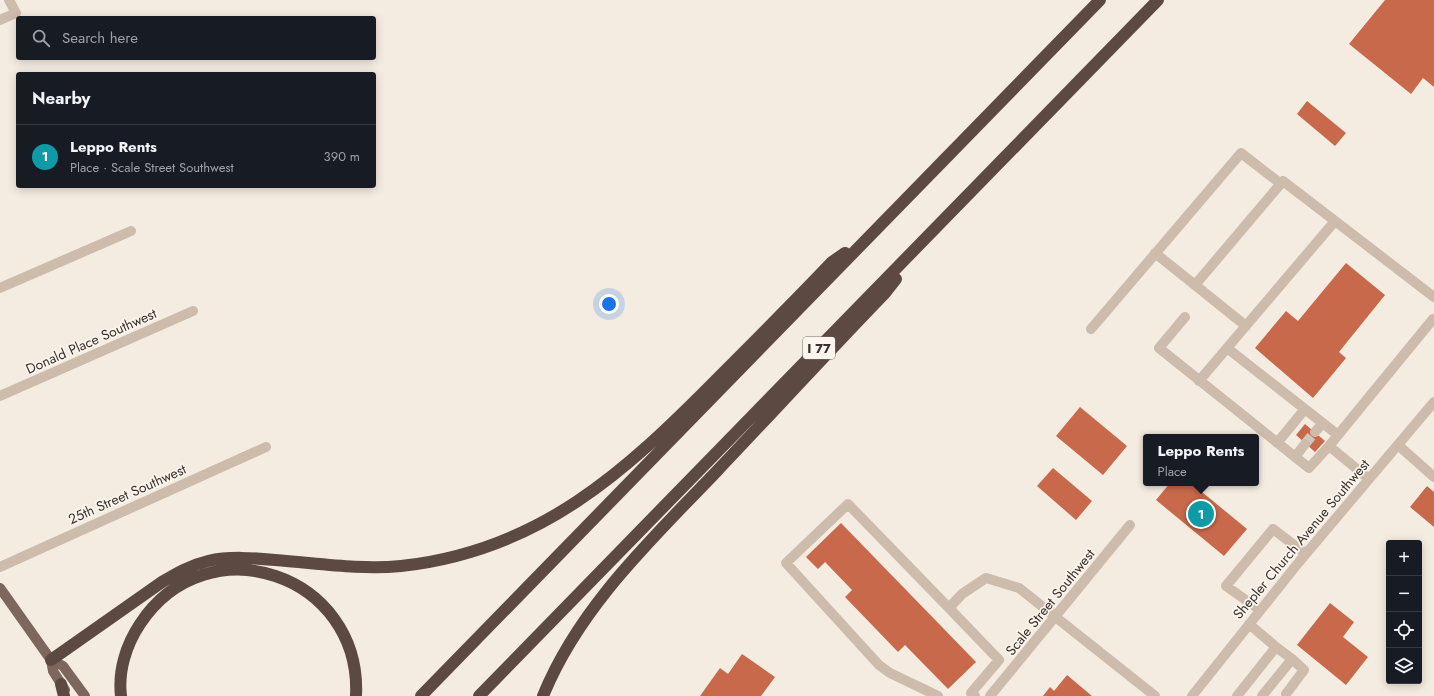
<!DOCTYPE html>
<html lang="en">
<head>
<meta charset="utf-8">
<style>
  :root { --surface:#171b24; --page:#20242c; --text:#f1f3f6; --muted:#9ea1a6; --line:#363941; --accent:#92aeb2 }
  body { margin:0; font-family:Jost,sans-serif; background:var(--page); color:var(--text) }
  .controls { position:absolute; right:12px; bottom:12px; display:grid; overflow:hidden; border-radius:4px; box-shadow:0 2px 10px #0003 }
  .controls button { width:36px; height:36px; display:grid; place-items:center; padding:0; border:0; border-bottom:1px solid var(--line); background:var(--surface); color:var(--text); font:20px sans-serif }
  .you { position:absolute; left:609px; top:304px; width:14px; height:14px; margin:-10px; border:3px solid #fff; border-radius:50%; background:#1a73e8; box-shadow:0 0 0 6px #1a73e833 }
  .badge { display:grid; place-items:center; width:26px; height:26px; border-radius:50%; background:var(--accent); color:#fff; font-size:13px; font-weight:700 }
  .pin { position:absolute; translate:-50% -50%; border:2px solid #fff; box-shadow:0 1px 4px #0006 }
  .popup { position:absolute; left:1143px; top:434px; width:116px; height:52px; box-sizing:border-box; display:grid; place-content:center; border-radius:4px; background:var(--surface); filter:drop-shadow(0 1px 3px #0005); font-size:13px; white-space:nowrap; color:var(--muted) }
  .popup b { font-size:15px; color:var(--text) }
  .popup::after { content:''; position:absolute; left:50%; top:100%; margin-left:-8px; border:8px solid transparent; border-top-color:var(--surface) }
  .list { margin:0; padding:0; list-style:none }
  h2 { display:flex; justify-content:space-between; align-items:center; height:52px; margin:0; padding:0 16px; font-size:17px }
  h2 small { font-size:13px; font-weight:400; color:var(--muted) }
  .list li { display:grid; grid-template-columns:26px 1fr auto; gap:12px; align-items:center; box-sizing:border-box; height:64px; padding:0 16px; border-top:1px solid var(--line) }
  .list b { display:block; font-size:15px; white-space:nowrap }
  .list p { margin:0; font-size:13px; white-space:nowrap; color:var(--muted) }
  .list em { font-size:13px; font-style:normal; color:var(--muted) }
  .icon { flex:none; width:22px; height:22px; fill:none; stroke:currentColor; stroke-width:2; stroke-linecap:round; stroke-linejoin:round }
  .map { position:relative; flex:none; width:1434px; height:696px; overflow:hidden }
  .search { position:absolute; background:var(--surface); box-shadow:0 2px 10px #0003; left:16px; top:16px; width:360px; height:44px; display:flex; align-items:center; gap:10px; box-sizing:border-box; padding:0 14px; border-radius:4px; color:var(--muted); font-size:15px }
  .panel { position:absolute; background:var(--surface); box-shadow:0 2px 10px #0003; left:16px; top:72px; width:360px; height:116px; border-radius:4px }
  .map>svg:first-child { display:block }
  .building { fill:#c8694b }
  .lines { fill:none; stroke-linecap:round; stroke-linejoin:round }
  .minor-tunnel { stroke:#cfc6bd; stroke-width:10; stroke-dasharray:10 5; stroke-linecap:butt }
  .minor { stroke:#cdbbac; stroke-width:10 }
  .major { stroke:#7d675c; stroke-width:10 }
  .highway { stroke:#5c4a42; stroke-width:12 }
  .labels { text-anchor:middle; stroke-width:3.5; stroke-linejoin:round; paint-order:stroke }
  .shield { fill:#fbf5ee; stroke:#756b66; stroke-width:1 }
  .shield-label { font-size:13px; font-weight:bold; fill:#3b302b }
  .street-label { font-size:14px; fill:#3b302b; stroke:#fbf5ee }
</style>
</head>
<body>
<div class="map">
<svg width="1434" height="696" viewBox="0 0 1434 696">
  <rect width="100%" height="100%" fill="#f4ebe1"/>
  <!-- building -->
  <path class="building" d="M 1385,0 L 1434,0 L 1434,87 L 1423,78 L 1411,94 L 1349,44 Z
    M 1307,101 L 1346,133 L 1335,146 L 1297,114 Z
    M 1346,263 L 1385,295 L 1339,352 L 1346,358 L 1313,398 L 1255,348 L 1286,311 L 1298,321 Z
    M 1080,407 L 1127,446 L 1103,475 L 1056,436 Z
    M 1305,424 L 1325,441 L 1315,452 L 1296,435 Z
    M 1053,468 L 1092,501 L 1076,520 L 1037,486 Z
    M 1170,483 L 1191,483 L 1247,529 L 1224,556 L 1156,500 Z
    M 1427,486 L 1434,492 L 1434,527 L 1410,507 Z
    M 841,523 L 976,662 L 948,689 L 905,645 L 898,652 L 845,597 L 852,590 L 825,562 L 818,569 L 806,557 Z
    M 1330,603 L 1354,622 L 1343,637 L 1368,657 L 1346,685 L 1297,645 Z
    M 742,654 L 775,677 L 761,696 L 700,696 L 720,668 L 728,674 Z
    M 1067,675 L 1092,696 L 1043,696 L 1050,687 L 1054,691 Z"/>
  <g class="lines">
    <!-- minor-tunnel -->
    <path class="minor-tunnel" d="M 1305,444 L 1315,432"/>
    <!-- minor -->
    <path class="minor" d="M 0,20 L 16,13 L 9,0
      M 1155,253 L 1195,285
      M 0,288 L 131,231
      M 1185,317 L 1159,348 L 1309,468 L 1329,446
      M 1246,326 L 1195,285 L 1283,181 L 1434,297
      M 1091,329 L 1241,153 L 1281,184
      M 1227,348 L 1338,435
      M 1199,381 L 1335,221
      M 0,396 L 193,311
      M 1315,432 L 1323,423
      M 1277,443 L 1305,409
      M 1398,445 L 1434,477
      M 1295,457 L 1305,444
      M 1369,479 L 1329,446 L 1433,319 L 1434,320
      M 0,567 L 266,447
      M 1260,610 L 1226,586 L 1273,529 L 1306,554
      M 1286,694 L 1304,670 L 1292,659
      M 938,696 L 890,673 L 879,665 L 786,563 L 848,504 L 949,608
      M 975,696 L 971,693 L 999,660 L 949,608 L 962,594 L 986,578 L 1019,588 L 1155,696
      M 990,696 L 1130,525
      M 1192,696 L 1299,562 L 1434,402
      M 1237,696 L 1276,647 L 1249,624
      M 1262,696 L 1292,659 L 1276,647"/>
    <!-- major -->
    <path class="major" d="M 0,588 L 51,660 L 53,671 L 65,690
      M 51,660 L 63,666 L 85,696"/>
    <!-- highway -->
    <path class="highway" d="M 51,660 L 162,582 C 177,573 191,565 208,561 C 230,556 253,558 275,560 C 317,563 359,570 401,566 C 540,551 625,472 719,377 C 757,339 795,301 832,262 L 845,253
      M 61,684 L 64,696
      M 121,696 C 118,671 126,645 140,624 C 207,522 362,574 356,696
      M 421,696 L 1100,0
      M 479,696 L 1158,0
      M 543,696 C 579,607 652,539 717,471 C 773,412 828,352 885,293 L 896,279"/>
  </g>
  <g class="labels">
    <!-- shield labels -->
    <rect class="shield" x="803" y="337" width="32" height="22" rx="3"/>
    <g class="shield-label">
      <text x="819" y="353">I 77</text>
    </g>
    <!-- street labels -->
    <g class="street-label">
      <text transform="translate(91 341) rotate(-24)" y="5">Donald Place Southwest</text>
      <text transform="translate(127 494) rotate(-24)" y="5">25th Street Southwest</text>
      <text transform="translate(1301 539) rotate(-50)" y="5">Shepler Church Avenue Southwest</text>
      <text transform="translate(1050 602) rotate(-51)" y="5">Scale Street Southwest</text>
    </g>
  </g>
</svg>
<div class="controls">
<button>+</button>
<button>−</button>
<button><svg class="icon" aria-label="locate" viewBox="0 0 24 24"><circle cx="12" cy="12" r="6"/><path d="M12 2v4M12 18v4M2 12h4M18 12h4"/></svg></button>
<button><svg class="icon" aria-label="layers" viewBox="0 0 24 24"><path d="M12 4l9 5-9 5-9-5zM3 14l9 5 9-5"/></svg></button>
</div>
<div class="you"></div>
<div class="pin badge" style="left:1201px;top:514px;background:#0f9aa8">1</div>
<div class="popup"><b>Leppo Rents</b>Place</div>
<div class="search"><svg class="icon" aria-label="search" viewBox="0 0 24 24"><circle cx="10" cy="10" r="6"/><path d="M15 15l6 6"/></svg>Search here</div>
<section class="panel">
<h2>Nearby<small></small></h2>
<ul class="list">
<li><span class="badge" style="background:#0f9aa8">1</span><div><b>Leppo Rents</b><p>Place · Scale Street Southwest</p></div><em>390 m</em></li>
</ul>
</section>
</div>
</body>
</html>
